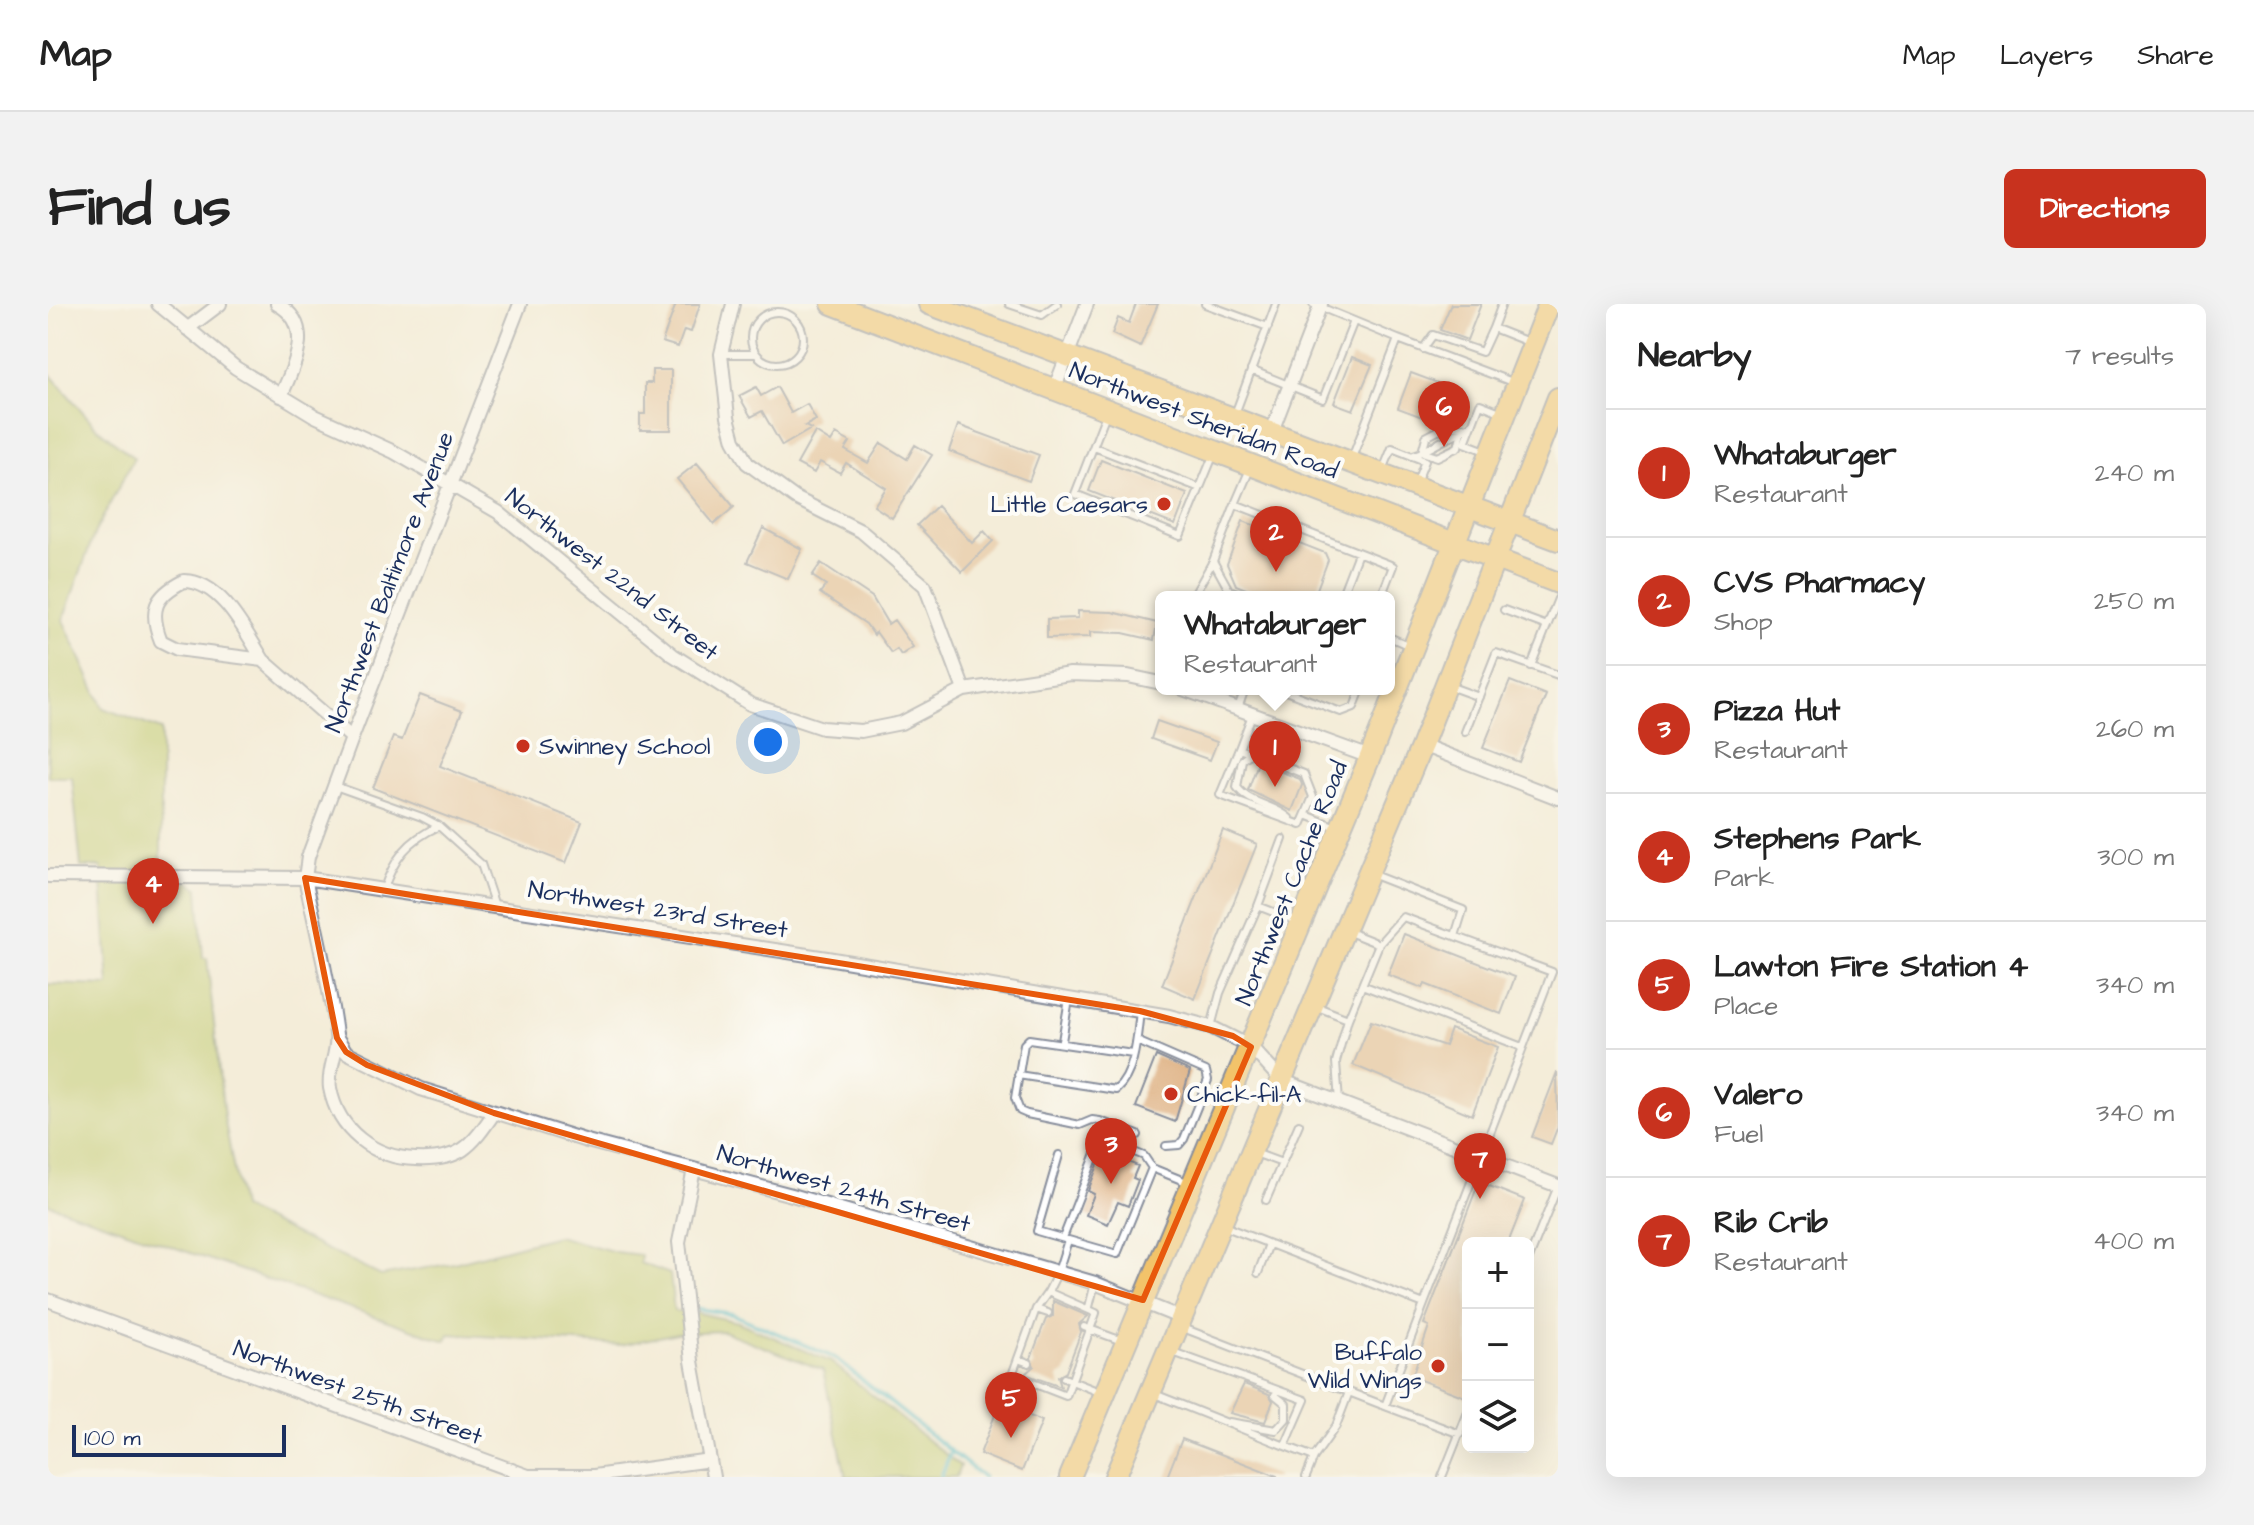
<!DOCTYPE html>
<html lang="en">
<head>
<meta charset="utf-8">
<style>
  :root { --surface:#fff; --page:#f2f2f2; --text:#222; --muted:#767676; --line:#e0e0e0; --accent:#c8321e }
  body { margin:0; font-family:"Architects Daughter",sans-serif; background:var(--page); color:var(--text) }
  .controls { position:absolute; right:24px; bottom:24px; display:grid; overflow:hidden; border-radius:12px; box-shadow:0 8px 32px #0002 }
  .controls button { width:72px; height:72px; display:grid; place-items:center; padding:0; border:0; border-bottom:2px solid var(--line); background:var(--surface); color:var(--text); font:40px sans-serif }
  .scale { position:absolute; left:24px; bottom:20px; width:214px; box-sizing:border-box; padding-left:8px; border:4px solid #1b2f5e; border-top:0; font-size:22px; line-height:28px; white-space:nowrap; color:#1b2f5e; -webkit-text-stroke:6px #fdfcf7; paint-order:stroke }
  .you { position:absolute; left:720px; top:438px; width:28px; height:28px; margin:-20px; border:6px solid #fff; border-radius:50%; background:#1a73e8; box-shadow:0 0 0 12px #1a73e833 }
  .badge { display:grid; place-items:center; width:52px; height:52px; border-radius:50%; background:var(--accent); color:#fff; font-size:26px; font-weight:700 }
  .pin { position:absolute; translate:-50% -66px; filter:drop-shadow(0 2px 4px #0008) }
  .pin::after { content:''; position:absolute; top:42px; width:28px; height:24px; background:inherit; clip-path:polygon(0 0,100% 0,50% 100%) }
  .popup { position:absolute; left:1107px; top:287px; width:240px; height:104px; box-sizing:border-box; display:grid; place-content:center; border-radius:12px; background:var(--surface); filter:drop-shadow(0 2px 6px #0005); font-size:26px; white-space:nowrap; color:var(--muted) }
  .popup b { font-size:30px; color:var(--text) }
  .popup::after { content:''; position:absolute; left:50%; top:100%; margin-left:-16px; border:16px solid transparent; border-top-color:var(--surface) }
  .list { margin:0; padding:0; list-style:none }
  h2 { display:flex; justify-content:space-between; align-items:center; height:104px; margin:0; padding:0 32px; font-size:34px }
  h2 small { font-size:26px; font-weight:400; color:var(--muted) }
  .list li { display:grid; grid-template-columns:52px 1fr auto; gap:24px; align-items:center; box-sizing:border-box; height:128px; padding:0 32px; border-top:2px solid var(--line) }
  .list b { display:block; font-size:30px; white-space:nowrap }
  .list p { margin:0; font-size:26px; white-space:nowrap; color:var(--muted) }
  .list em { font-size:26px; font-style:normal; color:var(--muted) }
  .icon { flex:none; width:44px; height:44px; fill:none; stroke:currentColor; stroke-width:2; stroke-linecap:round; stroke-linejoin:round }
  .map { position:relative; flex:none; width:1510px; height:1173px; overflow:hidden; border-radius:12px }
  header { display:flex; align-items:center; gap:48px; box-sizing:border-box; height:112px; padding:0 40px; background:var(--surface); border-bottom:2px solid var(--line) }
  header strong { font-size:38px }
  nav { display:flex; gap:44px; margin-inline-start:auto; font-size:28px }
  .intro { display:flex; align-items:center; justify-content:space-between; box-sizing:border-box; height:192px; padding:0 48px }
  h1 { margin:0; font-size:56px }
  .button { padding:20px 36px; border-radius:12px; background:var(--accent); color:#fff; font-size:28px; font-weight:700 }
  main { display:flex; gap:48px; padding:0 48px }
  aside { flex:1; background:var(--surface); border-radius:12px; box-shadow:0 8px 32px #0002 }
  .map>svg:first-child { display:block }
  .green { fill:#bbc96b; stroke:#6b7c64; stroke-width:2 }
  .lines { fill:none; stroke-linecap:round; stroke-linejoin:round }
  .stream { stroke:#4eb8cb; stroke-width:4 }
  .building { fill:#e0b589 }
  .lane-casing { stroke:#888e9c; stroke-width:10 }
  .street-casing { stroke:#888e9c; stroke-width:16 }
  .primary-casing { stroke:#888e9c; stroke-width:24 }
  .lane { stroke:#fff; stroke-width:6 }
  .street { stroke:#fff; stroke-width:12 }
  .primary { stroke:#f2c36a; stroke-width:20 }
  .marked { fill:none; stroke:#e8590c; stroke-width:6; stroke-linejoin:round }
  .poi-dot { fill:#c8321e; stroke:#fdfcf7; stroke-width:3 }
  .labels { text-anchor:middle; stroke-width:8; stroke-linejoin:round; paint-order:stroke }
  .street-label { font-size:24px; fill:#1b2f5e; stroke:#fdfcf7 }
  .poi-label { font-size:24px; fill:#1b2f5e; stroke:#fdfcf7; text-anchor:end }
</style>
</head>
<body>
<header>
<strong>Map</strong>
<nav><a>Map</a><a>Layers</a><a>Share</a></nav>
</header>
<div class="intro"><h1>Find us</h1><a class="button">Directions</a></div>
<main>
<div class="map">
<svg width="1510" height="1173" viewBox="0 0 1510 1173">
  <rect width="100%" height="100%" fill="#fdfcf7"/>
  <filter id="ink" filterUnits="userSpaceOnUse"><feTurbulence type="fractalNoise" baseFrequency=".0125" numOctaves="2"/><feDisplacementMap in="SourceGraphic" scale="16" xChannelSelector="R" yChannelSelector="G"/><feConvolveMatrix kernelMatrix="1 2 1 2 8 2 1 2 1" color-interpolation-filters="sRGB"/></filter>
  <filter id="wash" filterUnits="userSpaceOnUse"><feTurbulence type="fractalNoise" baseFrequency=".006" numOctaves="4" result="noise"/><feDisplacementMap in="SourceGraphic" scale="32" xChannelSelector="R" yChannelSelector="G"/><feGaussianBlur stdDeviation="1.8" result="paint"/><feColorMatrix in="noise" values="0 0 0 0 0 0 0 0 0 0 0 0 0 0 0 0 0 1.4 0 .05"/><feComposite in="paint" operator="in"/></filter>
  <g filter="url(#wash)">
    <rect width="100%" height="100%" fill="#f4edd9"/>
    <!-- green -->
    <path class="green" d="M 0,68 L 48,123 L 86,154 L 47,228 L 15,316 L 55,404 L 113,426 L 113,561 L 150,584 L 155,654 L 159,654 L 176,813 L 193,904 L 333,972 L 406,959 L 509,932 L 568,948 L 593,951 L 592,959 L 622,970 L 626,1007 L 646,1008 L 690,1018 L 783,1058 L 912,1162 L 908,1173 L 798,1173 L 775,1066 L 675,1027 L 629,1029 L 573,1041 L 401,1030 L 398,1037 L 0,900 L 0,680 L 61,682 L 53,563 L 33,563 L 24,473 L 0,473 Z"/>
    <g class="lines">
      <!-- stream -->
      <path class="stream" d="M 647,1004 L 684,1010 L 787,1054 L 935,1173
        M 893,1173 L 903,1147"/>
    </g>
    <g id="blocks">
      <!-- building -->
      <path class="building" d="M 628,0 L 652,0 L 643,28 L 636,26 L 630,43 L 614,38 Z
        M 1088,0 L 1110,0 L 1092,43 L 1064,30 L 1070,14 L 1081,19 Z
        M 1403,0 L 1433,0 L 1419,36 L 1392,26 Z
        M 1304,53 L 1324,61 L 1305,106 L 1286,99 Z
        M 604,66 L 623,66 L 623,126 L 592,126 L 592,110 L 597,110 L 597,79 L 604,79 Z
        M 1363,69 L 1398,82 L 1385,117 L 1350,104 Z
        M 708,83 L 713,92 L 729,83 L 743,109 L 759,100 L 768,116 L 757,122 L 763,125 L 734,142 L 714,107 L 703,113 L 691,92 Z
        M 910,121 L 991,151 L 981,177 L 901,147 Z
        M 767,128 L 783,138 L 788,130 L 802,138 L 797,146 L 820,159 L 833,139 L 859,155 L 867,141 L 884,151 L 844,214 L 826,202 L 838,184 L 798,159 L 792,169 L 772,158 L 766,169 L 749,160 Z
        M 1053,156 L 1139,190 L 1127,221 L 1041,187 Z
        M 649,159 L 686,203 L 666,220 L 629,175 Z
        M 889,202 L 924,239 L 936,227 L 945,237 L 914,268 L 869,221 Z
        M 1195,217 L 1277,249 L 1280,256 L 1266,293 L 1218,293 L 1188,281 L 1179,260 Z
        M 715,224 L 754,245 L 740,275 L 699,258 Z
        M 773,259 L 824,293 L 840,320 L 846,316 L 865,343 L 853,351 L 849,345 L 843,349 L 828,328 L 826,331 L 818,320 L 772,289 L 778,281 L 764,272 Z
        M 1030,307 L 1064,308 L 1109,319 L 1106,336 L 1075,329 L 1042,328 L 1042,333 L 999,334 L 999,315 L 1030,314 Z
        M 1462,377 L 1498,391 L 1471,458 L 1435,444 Z
        M 372,391 L 414,407 L 392,462 L 534,518 L 518,559 L 325,484 L 345,433 L 354,436 Z
        M 1109,417 L 1169,438 L 1162,456 L 1103,435 Z
        M 1210,459 L 1252,475 L 1254,481 L 1244,507 L 1200,486 Z
        M 1175,526 L 1209,540 L 1147,695 L 1114,681 Z
        M 1356,630 L 1467,673 L 1453,710 L 1377,680 L 1375,684 L 1340,671 Z
        M 1323,717 L 1397,742 L 1403,725 L 1450,743 L 1424,811 L 1305,761 Z
        M 1108,752 L 1142,767 L 1127,818 L 1088,803 Z
        M 1509,768 L 1510,822 L 1503,840 L 1484,833 Z
        M 1055,848 L 1090,862 L 1085,874 L 1090,876 L 1080,902 L 1070,898 L 1060,920 L 1038,911 L 1046,890 L 1040,887 Z
        M 1431,878 L 1477,896 L 1460,939 L 1420,939 L 1420,1094 L 1364,1073 L 1381,1022 L 1376,1020 Z
        M 1005,997 L 1040,1012 L 1031,1020 L 1033,1028 L 1018,1068 L 1010,1073 L 1013,1083 L 977,1070 L 986,1062 L 983,1054 L 998,1015 L 1005,1012 Z
        M 1196,1080 L 1221,1090 L 1225,1097 L 1217,1118 L 1182,1109 Z
        M 954,1093 L 975,1102 L 972,1108 L 994,1117 L 974,1167 L 932,1150 Z
        M 1134,1135 L 1229,1172 L 1229,1173 L 1119,1173 Z"/>
    </g>
  </g>
  <g filter="url(#ink)">
    <use href="#blocks" fill-opacity="0" stroke="#888e9c" stroke-width="2"/>
    <g class="lines">
      <defs>
        <path id="lane" d="M 961,0 L 994,11 L 1009,0
          M 1157,0 L 1220,23
          M 1265,0 L 1350,35 L 1304,154
          M 1454,0 L 1445,24 L 1483,39
          M703 34a26 26 0 1 1 52 0a26 26 0 1 1-52 0Z
          M 1350,35 L 1467,79
          M 1375,45 L 1385,31 L 1434,48 L 1445,24
          M 673,50 L 708,50
          M 1203,66 L 1275,95 L 1306,17
          M 1058,110 L 1027,190 L 1132,232 L 1165,152
          M 1187,110 L 1228,0
          M 1046,143 L 1152,184
          M 1440,148 L 1417,139 L 1432,100 L 1455,109
          M 1363,152 L 1374,148 L 1389,153 L 1410,143 L 1415,123 L 1399,122 L 1378,133 L 1374,148 L 1424,121
          M 1202,165 L 1187,200 L 1345,262 L 1333,293
          M 1335,166 L 1344,144 L 1377,157 L 1369,177
          M 1187,200 L 1165,257 L 1181,286 L 1200,293
          M 1145,293 L 1165,257
          M 1293,293 L 1310,249
          M 1456,306 L 1499,322 L 1483,362
          M 1499,322 L 1510,295
          M 1341,333 L 1362,342
          M 1401,382 L 1431,393
          M 1232,385 L 1293,408 L 1306,403 L 1313,385
          M 1190,404 L 1197,385
          M 1417,428 L 1448,349 L 1510,371
          M 1191,445 L 1256,470 L 1265,493 L 1253,521 L 1172,491 Z
          M 1191,445 L 1204,411
          M 1203,449 L 1194,456 L 1189,483 C 1202,501 1225,500 1241,514
          M 287,482 L 374,513 L 391,522
          M 1258,511 L 1288,523
          M 1235,535 L 1210,602 L 1251,618
          M 1323,570 L 1415,606 L 1407,632
          M 335,587 C 346,554 360,536 391,522 L 433,560 L 447,602
          M 1314,681 L 1474,743
          M 1267,702 L 1300,715 L 1331,640 L 1301,628
          M 1163,723 L 1172,689 L 1210,602
          M 1014,737 L 1021,695
          M 1089,737 L 1158,767 L 1160,776 L 1136,835 L 1131,841 L 1118,842
          M 1085,750 L 981,735 L 976,740 L 967,794 L 972,807 L 979,810 L 1032,821 L 1044,816 L 1052,817 L 1090,831
          M 970,771 L 1068,786 C 1088,769 1089,731 1092,707
          M 1291,798 L 1288,758 L 1300,715
          M 1207,849 L 1234,859
          M 1011,851 L 989,927 L 1069,950 L 1104,864
          M 1218,896 L 1251,820
          M 1178,923 L 1376,1000 L 1504,668 L 1355,613 L 1331,640
          M 1015,934 L 1050,844 L 1062,838 L 1096,852 L 1104,864 L 1141,879
          M 1480,957 L 1510,882
          M 1210,969 L 1221,940
          M 1000,988 L 1010,968 L 1020,936
          M 1041,1003 L 1047,979
          M 988,1005 L 1000,988 L 1048,1009 L 1018,1092 L 964,1071 L 988,1005 L 1000,1009
          M 1036,1023 L 1074,1037
          M 1135,1024 L 1337,1102 L 1376,1000
          M 970,1055 L 981,1059
          M 1016,1074 L 1054,1089
          M 1104,1089 L 1237,1142 L 1257,1096 L 1122,1047
          M 1337,1102 L 1412,1130
          M 1181,1118 L 1228,1126 L 1238,1115 L 1238,1100 L 1227,1091
          M 1237,1142 L 1266,1153
          M 1258,1173 L 1266,1153 L 1288,1122 L 1301,1088
          M 1394,1173 L 1420,1108"/>
        <path id="street" d="M 110,0 L 188,64 L 267,112 L 346,148 L 450,208 L 625,351 L 702,400 L 774,424 L 813,427 L 853,419 L 916,386 L 1022,370 L 1080,372 L 1113,379
          M 229,0 C 268,21 246,61 233,92
          M 685,0 L 673,50 L 680,113 L 686,136 L 699,159 L 747,194 L 813,227 L 877,282 L 916,386
          M 139,25 L 172,0
          M 1006,86 L 1039,0
          M 1224,127 L 1273,0
          M 136,277 C 173,277 197,327 215,356 L 129,345 L 113,337 C 101,307 106,292 136,277 Z
          M 215,356 L 304,434
          M 1135,385 L 1322,453
          M 1374,441 L 1510,494
          M 0,572 L 257,574 L 779,654 L 1121,712 L 1163,723 L 1203,743 L 1233,776 L 1510,882
          M 289,734 L 298,748 L 373,785 L 539,837 L 744,891 L 1047,979 L 1131,1013
          M 446,809 C 423,843 412,857 368,855 C 326,854 290,827 282,784 C 279,766 291,747 288,730 C 281,677 268,625 257,574 L 260,553 L 304,434 L 472,0
          M 646,865 L 631,938 L 644,1057 L 665,1173
          M 0,996 L 480,1172 L 546,1172 L 662,1156"/>
        <path id="primary" d="M 784,0 L 1510,279
          M 881,0 L 1510,236
          M 1022,1173 L 1322,453 L 1501,0
          M 1067,1173 L 1374,441 L 1510,94"/>
      </defs>
      <!-- lane casing -->
      <use href="#lane" class="lane-casing"/>
      <!-- street casing -->
      <use href="#street" class="street-casing"/>
      <!-- primary casing -->
      <use href="#primary" class="primary-casing"/>
      <!-- lane -->
      <use href="#lane" class="lane"/>
      <!-- street -->
      <use href="#street" class="street"/>
      <!-- primary -->
      <use href="#primary" class="primary"/>
    </g>
  </g>
  <!-- marked area -->
  <path d="M0 0H1510V1173H0ZM 257,574 L 1092,707 L 1185,732 L 1203,743 L 1095,996 L 446,809 L 319,761 L 298,748 L 289,734 Z" fill="#f4edd9" fill-opacity=".55" fill-rule="evenodd"/>
  <path class="marked" d="M 257,574 L 1092,707 L 1185,732 L 1203,743 L 1095,996 L 446,809 L 319,761 L 298,748 L 289,734 Z"/>
  <!-- markers -->
  <g class="poi-dot">
    <circle cx="1116" cy="200" r="8"/>
    <circle cx="475" cy="442" r="8"/>
    <circle cx="1123" cy="790" r="8"/>
    <circle cx="1390" cy="1062" r="8"/>
  </g>
  <g class="labels">
    <!-- street labels -->
    <g class="street-label">
      <text transform="translate(1156 116) rotate(21)" y="8">Northwest Sheridan Road</text>
      <text transform="translate(564 270) rotate(38)" y="8">Northwest 22nd Street</text>
      <text transform="translate(341 278) rotate(-69)" y="8">Northwest Baltimore Avenue</text>
      <text transform="translate(1243 579) rotate(-68)" y="8">Northwest Cache Road</text>
      <text transform="translate(610 605) rotate(9)" y="8">Northwest 23rd Street</text>
      <text transform="translate(796 884) rotate(16)" y="8">Northwest 24th Street</text>
      <text transform="translate(310 1088) rotate(20)" y="8">Northwest 25th Street</text>
    </g>
    <!-- poi labels -->
    <g class="poi-label">
      <text x="1100" y="208">Little Caesars</text>
      <text x="491" y="450" text-anchor="start">Swinney School</text>
      <text x="1139" y="798" text-anchor="start">Chick-fil-A</text>
      <text x="1374" y="1056">Buffalo<tspan x="1374" dy="28">Wild Wings</tspan></text>
    </g>
  </g>
</svg>
<div class="controls">
<button>+</button>
<button>−</button>
<button><svg class="icon" aria-label="layers" viewBox="0 0 24 24"><path d="M12 4l9 5-9 5-9-5zM3 14l9 5 9-5"/></svg></button>
</div>
<div class="scale">100 m</div>
<div class="you"></div>
<div class="pin badge" style="left:1227px;top:483px">1</div>
<div class="popup"><b>Whataburger</b>Restaurant</div>
<div class="pin badge" style="left:1228px;top:268px">2</div>
<div class="pin badge" style="left:1063px;top:880px">3</div>
<div class="pin badge" style="left:105px;top:620px">4</div>
<div class="pin badge" style="left:963px;top:1134px">5</div>
<div class="pin badge" style="left:1396px;top:143px">6</div>
<div class="pin badge" style="left:1432px;top:895px">7</div>
</div>
<aside>
<h2>Nearby<small>7 results</small></h2>
<ul class="list">
<li><span class="badge">1</span><div><b>Whataburger</b><p>Restaurant</p></div><em>240 m</em></li>
<li><span class="badge">2</span><div><b>CVS Pharmacy</b><p>Shop</p></div><em>250 m</em></li>
<li><span class="badge">3</span><div><b>Pizza Hut</b><p>Restaurant</p></div><em>260 m</em></li>
<li><span class="badge">4</span><div><b>Stephens Park</b><p>Park</p></div><em>300 m</em></li>
<li><span class="badge">5</span><div><b>Lawton Fire Station 4</b><p>Place</p></div><em>340 m</em></li>
<li><span class="badge">6</span><div><b>Valero</b><p>Fuel</p></div><em>340 m</em></li>
<li><span class="badge">7</span><div><b>Rib Crib</b><p>Restaurant</p></div><em>400 m</em></li>
</ul>
</aside>
</main>
</body>
</html>
